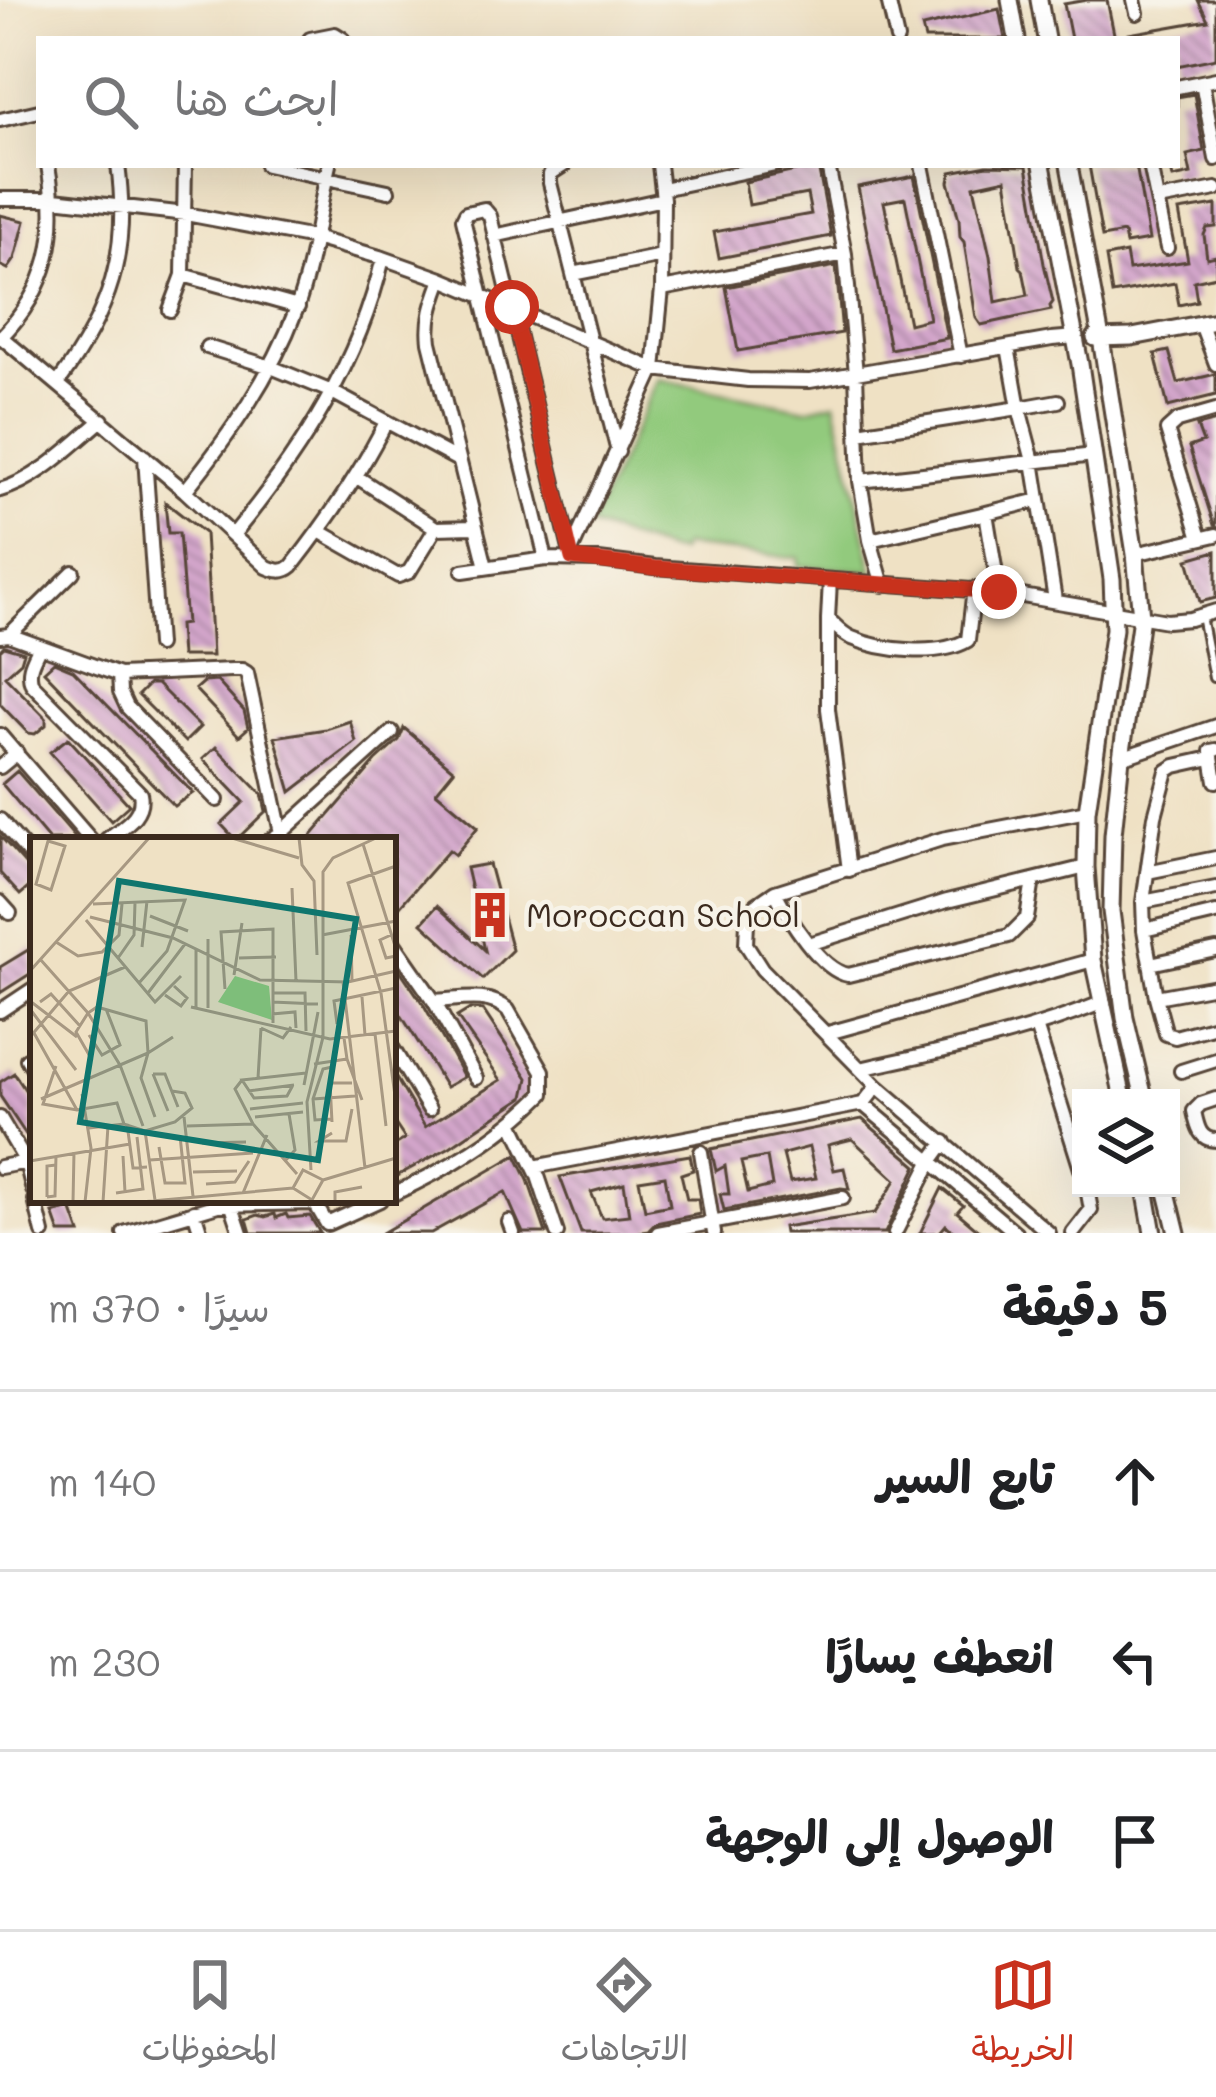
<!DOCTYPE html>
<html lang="ar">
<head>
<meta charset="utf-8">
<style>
  :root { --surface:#fff; --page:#f6f6f6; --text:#202124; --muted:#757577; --line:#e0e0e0; --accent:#c8321e }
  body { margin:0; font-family:Mali,"Playpen Sans Arabic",sans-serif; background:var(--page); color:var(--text); direction:rtl }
  .controls { position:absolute; right:36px; bottom:36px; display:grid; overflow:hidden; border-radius:0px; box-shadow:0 12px 48px #0002 }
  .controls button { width:108px; height:108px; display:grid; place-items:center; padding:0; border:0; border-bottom:3px solid var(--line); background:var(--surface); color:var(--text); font:60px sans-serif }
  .stop { position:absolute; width:36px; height:36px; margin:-27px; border:9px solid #c8321e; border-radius:50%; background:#fff }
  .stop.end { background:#c8321e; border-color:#fff; box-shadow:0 3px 12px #0008 }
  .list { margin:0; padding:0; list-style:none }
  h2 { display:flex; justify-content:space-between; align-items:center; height:156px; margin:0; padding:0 48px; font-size:51px }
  h2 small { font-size:39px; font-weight:400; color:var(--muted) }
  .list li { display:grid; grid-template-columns:78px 1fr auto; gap:36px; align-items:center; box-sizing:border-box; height:180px; padding:0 48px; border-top:3px solid var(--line) }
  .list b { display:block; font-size:45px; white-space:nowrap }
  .list em { font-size:39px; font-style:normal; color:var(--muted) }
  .icon { flex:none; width:66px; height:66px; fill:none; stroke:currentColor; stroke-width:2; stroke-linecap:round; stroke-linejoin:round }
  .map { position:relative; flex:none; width:1216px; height:1233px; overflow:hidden; direction:ltr }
  .search { position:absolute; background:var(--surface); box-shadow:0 12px 48px #0002; left:36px; right:36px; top:36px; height:132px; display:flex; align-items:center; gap:30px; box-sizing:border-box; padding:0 42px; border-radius:0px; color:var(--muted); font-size:45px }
  .sheet { height:696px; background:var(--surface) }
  nav { display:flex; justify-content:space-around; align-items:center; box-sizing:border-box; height:168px; border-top:3px solid var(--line); background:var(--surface); font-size:33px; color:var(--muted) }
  nav a { display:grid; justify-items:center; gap:6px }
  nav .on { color:var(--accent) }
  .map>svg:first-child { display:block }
  .pitch { fill:#92ca7d; stroke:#667a4e; stroke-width:3 }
  .building { fill:url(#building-back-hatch); fill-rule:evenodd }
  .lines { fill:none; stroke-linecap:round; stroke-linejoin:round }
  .service-casing { stroke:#564537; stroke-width:12 }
  .minor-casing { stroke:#564537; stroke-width:18 }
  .tertiary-casing { stroke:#564537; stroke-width:21 }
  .service { stroke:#fff; stroke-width:6 }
  .minor { stroke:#fff; stroke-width:12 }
  .tertiary { stroke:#fff; stroke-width:15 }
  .route { stroke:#c8321e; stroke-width:15 }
  .labels { text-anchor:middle; stroke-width:9; stroke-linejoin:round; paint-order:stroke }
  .poi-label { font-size:33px; fill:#3b2a1e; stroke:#f7f3e8; text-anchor:start }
  .inset-road { fill:none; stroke:#a79882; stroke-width:3 }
  .view { fill:#0f766e; fill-opacity:0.15; stroke:#0f766e; stroke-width:6 }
  .inset-edge { fill:none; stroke:#3b2a1e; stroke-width:6 }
</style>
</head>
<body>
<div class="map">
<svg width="1216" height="1233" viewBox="0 0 1216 1233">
  <defs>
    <pattern id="building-back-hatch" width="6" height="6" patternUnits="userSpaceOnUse" patternTransform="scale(3)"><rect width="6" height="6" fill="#d3a6cb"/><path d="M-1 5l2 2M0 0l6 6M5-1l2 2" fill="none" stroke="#ac87a4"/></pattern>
  </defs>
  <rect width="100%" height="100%" fill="#f7f3e8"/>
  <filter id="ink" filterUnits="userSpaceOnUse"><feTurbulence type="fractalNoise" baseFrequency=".00833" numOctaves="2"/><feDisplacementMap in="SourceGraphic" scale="24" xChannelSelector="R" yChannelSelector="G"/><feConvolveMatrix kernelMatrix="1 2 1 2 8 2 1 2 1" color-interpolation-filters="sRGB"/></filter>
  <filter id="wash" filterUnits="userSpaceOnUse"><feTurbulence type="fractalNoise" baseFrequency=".004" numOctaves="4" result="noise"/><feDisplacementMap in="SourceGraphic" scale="48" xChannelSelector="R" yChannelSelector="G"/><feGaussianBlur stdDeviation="2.7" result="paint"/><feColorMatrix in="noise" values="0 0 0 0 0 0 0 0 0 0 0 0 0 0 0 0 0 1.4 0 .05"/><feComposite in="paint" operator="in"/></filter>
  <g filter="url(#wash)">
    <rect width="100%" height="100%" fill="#efe1c4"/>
    <!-- pitch -->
    <path class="pitch" d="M 658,379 L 806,409 L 835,402 L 873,571 L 798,566 L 799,558 L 682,546 L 679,552 L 668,551 L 590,526 Z"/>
    <g id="blocks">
      <!-- building -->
      <path class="building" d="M 1087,0 L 1107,0 L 1115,39 L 1071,39 L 1064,4 Z
        M 1198,0 L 1216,0 L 1216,58 L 1177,66 L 1177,39 L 1130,39 L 1129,34 L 1208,20 Z
        M 999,9 L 1005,39 L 925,39 L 922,27 Z
        M 1194,94 L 1204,151 L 1187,155 L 1191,174 L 1173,178 L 1170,165 L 1177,165 L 1177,97 Z
        M 987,165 L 1027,166 L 1044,264 L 1053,302 L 1050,306 L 1051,310 L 981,325 L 976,318 L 964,242 L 960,237 L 959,219 L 949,182 L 951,172 ZM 1006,179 L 1020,267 L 1023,270 L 1028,295 L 996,302 L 990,256 L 974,186 Z
        M 1089,165 L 1136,165 L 1149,240 L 1126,244 L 1124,233 L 1102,237 Z
        M 818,166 L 831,236 L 719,258 L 714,232 L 811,214 L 807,194 L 749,205 L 745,182 Z
        M 914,176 L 947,338 L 890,349 L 858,187 ZM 905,198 L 929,319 L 909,324 L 884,202 Z
        M 1216,205 L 1216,227 L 1207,228 L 1204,235 L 1207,258 L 1216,256 L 1216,276 L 1194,281 L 1197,301 L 1179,305 L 1175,283 L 1112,294 L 1106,257 L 1126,253 L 1129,270 L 1188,261 L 1179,211 Z
        M 0,215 L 25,221 L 15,259 L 8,269 L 0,265 Z
        M 836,266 L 842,333 L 738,351 L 726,287 Z
        M 1169,351 L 1178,383 L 1216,374 L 1216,395 L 1168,407 L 1155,354 Z
        M 1216,421 L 1216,525 L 1214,525 L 1189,447 L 1203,442 L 1197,426 Z
        M 165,502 L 205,533 L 212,656 L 181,656 L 179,625 L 186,624 L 179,533 L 168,533 Z
        M 1216,551 L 1216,598 L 1200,602 L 1188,559 Z
        M 4,646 L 24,652 L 21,662 L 5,676 L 46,718 L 46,725 L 35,734 L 28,733 L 0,704 L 0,650 Z
        M 54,662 L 73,670 L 193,793 L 174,806 L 44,671 Z
        M 217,681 L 244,711 L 248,728 L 239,736 L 195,689 L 203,682 Z
        M 149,684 L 157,684 L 200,727 L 185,742 L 138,695 Z
        M 350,721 L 356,742 L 291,792 L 275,737 L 326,729 Z
        M 404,728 L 454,770 L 436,792 L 478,827 L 455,855 L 449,850 L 393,914 L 393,840 L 308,840 L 376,761 L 399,740 Z
        M 68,738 L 129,805 L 111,821 L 50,752 Z
        M 216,747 L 262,794 L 266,811 L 236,840 L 221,824 L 244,802 L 203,759 Z
        M 17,771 L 66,827 L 77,840 L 49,840 L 2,784 Z
        M 0,836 L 33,873 L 33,884 L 20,895 L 0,873 Z
        M 489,864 L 512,950 L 483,979 L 422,923 L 437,906 L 485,950 L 466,868 Z
        M 33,947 L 33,972 L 0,993 L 0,967 Z
        M 393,960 L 425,1007 L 464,1077 L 446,1087 L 393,1002 Z
        M 470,1009 L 483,1010 L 528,1078 L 524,1097 L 450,1147 L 393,1178 L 393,1146 L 405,1139 L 393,1121 L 393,1073 L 425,1127 L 501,1080 L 457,1017 Z
        M 14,1073 L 33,1102 L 33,1145 L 0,1096 L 0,1082 Z
        M 862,1119 L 917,1166 L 885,1233 L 784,1233 L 783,1227 L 875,1213 L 896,1180 L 852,1139 L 828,1145 L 834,1170 L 844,1168 L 849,1189 L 841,1188 L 724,1210 L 720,1194 L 729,1194 L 725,1166 L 716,1171 L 711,1149 ZM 809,1147 L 816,1178 L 790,1182 L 783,1154 ZM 767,1157 L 772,1186 L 748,1192 L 741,1162 Z
        M 516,1155 L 528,1180 L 546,1233 L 523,1233 L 505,1192 L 431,1233 L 382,1233 Z
        M 690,1155 L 693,1170 L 681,1174 L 687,1199 L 698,1199 L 700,1214 L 656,1223 L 648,1231 L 635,1233 L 581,1233 L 560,1177 ZM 665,1176 L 670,1205 L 645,1210 L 639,1180 ZM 624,1183 L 629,1215 L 602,1218 L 591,1192 Z
        M 942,1188 L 963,1205 L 957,1212 L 982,1233 L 955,1233 L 946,1225 L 939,1233 L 920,1233 Z
        M 71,1208 L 80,1233 L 60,1233 L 53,1213 Z
        M 275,1214 L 276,1218 L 286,1214 L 288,1218 L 310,1216 L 320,1233 L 251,1233 L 247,1219 L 258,1215 L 265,1217 Z"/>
    </g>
  </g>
  <g filter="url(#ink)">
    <use href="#blocks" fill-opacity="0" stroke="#564537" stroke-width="3"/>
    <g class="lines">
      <defs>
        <path id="service" d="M 1201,616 L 1213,678"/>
        <path id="minor" d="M 888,0 L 897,39
          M 1134,0 L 1137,13
          M 310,39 L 335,34 L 343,39
          M 1202,82 L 1216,159
          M 1177,87 L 1216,79
          M 0,120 L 39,111
          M 266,165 L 388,191
          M 564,165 L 550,174 L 550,183 L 618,452
          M 828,165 L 845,254 L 856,374 L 860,481 L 870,540 L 883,585
          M 922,165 L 961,356
          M 1150,165 L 1167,248
          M 662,189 L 775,165
          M 0,199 L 54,199 L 186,214 L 314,238 L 383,258 L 442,279 L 654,369 L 748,380 L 810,381 L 1052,339 L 1076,337
          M 1158,200 L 1216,189
          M 494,236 L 663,199
          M 573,274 L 662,256
          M 183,275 L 298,307
          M 442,279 C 434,301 427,318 430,342 L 486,567
          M 662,289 L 845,254
          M 170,310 L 183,275 L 185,165
          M 1201,324 L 1216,364
          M 0,336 L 185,491 L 267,567 C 276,571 284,573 292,566 C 328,520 360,474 386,422
          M 0,338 C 50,288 60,233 48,165
          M 207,347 L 271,367 L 332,392 L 458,460
          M 1008,347 L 1019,408 L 1058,401
          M 58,383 C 110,312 130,253 118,165
          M 858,433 L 1019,408 L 1033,461 L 1055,600
          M 145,457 L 158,645
          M 860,481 L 1094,455
          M 0,490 C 38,480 72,445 102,420
          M 185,491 C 229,436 271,377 296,310 C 313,264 318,212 329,165
          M 986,513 L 1039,500
          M 436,528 L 474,527
          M 319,531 L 398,576 L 409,572 L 436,528 L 357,477
          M 233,535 C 301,452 359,363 383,258
          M 1200,538 L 1167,430 L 1177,421 L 1216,410
          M 870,540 L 986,513 L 999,592
          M 572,549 L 654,369 L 662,289 L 663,199 L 659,165
          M 1135,554 L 1216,535
          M 546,559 L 463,219 L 466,213 L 484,209 L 490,216 L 572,558
          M 463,571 L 546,559 L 599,560 L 655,567 L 999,592 L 1167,621 L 1190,619 L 1216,611
          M 830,580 L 828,619 C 836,626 842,634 852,638 C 882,651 940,657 968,640 L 974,589
          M 828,619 L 828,709 L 849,870
          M 9,635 L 73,572
          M 0,636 L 9,635 L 119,675 L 232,670 L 242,670 L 247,673 L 281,833 L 270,840
          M 40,646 C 34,659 26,670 32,684 L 140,793 C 145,816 122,827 106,840
          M 119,675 L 120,692 L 127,707 L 217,800
          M 0,735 L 91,840
          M 1216,750 L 1211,751 L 1216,781
          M 1121,758 L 1216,726
          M 1211,758 L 1175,766 L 1167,771 L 1155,816 L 1143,902 L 1144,930 L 1156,997 L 1166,1034 L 1175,1037 L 1216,1026
          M 0,767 L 17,753
          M 0,820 L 33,858
          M 282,838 L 281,833 L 392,732
          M 1147,872 L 1216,858
          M 1033,880 L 1027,918 L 1009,936 L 848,975 C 820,970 788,917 775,892 L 942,839 L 1087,811
          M 775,892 L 756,905 L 747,922 L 746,944 L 762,969 L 877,1086 L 863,1104
          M 0,902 L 10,913
          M 1143,902 L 1216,888
          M 1144,930 L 1216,913
          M 393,942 L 434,1001 L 476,1078
          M 809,944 L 947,901 L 1086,867
          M 1150,964 L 1216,950
          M 1156,997 L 1216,986
          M 0,1011 L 33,989
          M 1036,1026 L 1081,1169
          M 828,1033 L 1093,960
          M 393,1049 L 429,1109
          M 27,1059 L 33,1069
          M 860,1069 C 942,1051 1023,1035 1101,1003
          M 1181,1071 L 1216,1060
          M 877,1086 L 1049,1233
          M 1216,1099 L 1201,1104 L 1194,1111 C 1197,1125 1199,1140 1216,1140
          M 0,1118 L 26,1162 L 33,1190
          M 513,1124 L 538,1176 L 557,1233
          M 701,1152 L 714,1233
          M 0,1167 L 28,1162
          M 534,1167 L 863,1104 L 1016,1233
          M 393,1194 C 450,1168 499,1138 543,1094 L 543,1071 L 508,1010 C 488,992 459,1000 434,1001
          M 35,1200 L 43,1233
          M 313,1200 L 327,1224 L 380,1200
          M 232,1206 L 241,1233
          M 194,1211 L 201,1233
          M 509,1222 L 513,1233
          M 124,1233 L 218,1205 L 315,1203
          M 658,1233 L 843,1198
          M 895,1233 L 932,1160 L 945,1142
          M 1073,1233 L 1091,1210 L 1087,1188"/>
        <path id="tertiary" d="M 1010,0 L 1017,39
          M 1039,0 L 1046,39
          M 1042,165 L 1080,364 L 1112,579 L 1114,629 L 1087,811 L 1086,867 L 1093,960 L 1123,1098
          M 1069,165 L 1101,338 L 1135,554 L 1141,617 L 1121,758 L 1113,835 L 1111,911 L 1125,1018 L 1144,1098
          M 1095,338 L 1132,337 L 1216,321
          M 1145,1188 L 1153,1233
          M 1166,1188 L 1177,1233"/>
      </defs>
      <!-- service casing -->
      <use href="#service" class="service-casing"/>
      <!-- minor casing -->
      <use href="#minor" class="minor-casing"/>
      <!-- tertiary casing -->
      <use href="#tertiary" class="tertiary-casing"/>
      <!-- service -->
      <use href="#service" class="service"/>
      <!-- minor -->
      <use href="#minor" class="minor"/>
      <!-- tertiary -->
      <use href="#tertiary" class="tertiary"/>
    </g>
  </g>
  <g class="lines" filter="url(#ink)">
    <!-- route -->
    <path class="route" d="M 512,307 L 572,558 L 655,568 L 999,592"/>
  </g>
  <!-- icons -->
  <defs>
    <symbol id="building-bare" viewBox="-9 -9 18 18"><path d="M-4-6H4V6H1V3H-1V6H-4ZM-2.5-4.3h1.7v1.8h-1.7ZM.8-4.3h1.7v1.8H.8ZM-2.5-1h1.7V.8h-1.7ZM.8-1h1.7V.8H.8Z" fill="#c8321e" stroke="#f7f3e8" stroke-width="2.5" paint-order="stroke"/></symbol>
  </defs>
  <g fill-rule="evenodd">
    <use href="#building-bare" x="457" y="882" width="66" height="66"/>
  </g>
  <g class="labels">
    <!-- poi labels -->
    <g class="poi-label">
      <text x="526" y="927">Moroccan School</text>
    </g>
  </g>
  <!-- overview -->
  <g transform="translate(30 837)">
    <rect width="366" height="366" fill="#efe1c4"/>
    <path d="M 205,139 L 239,149 L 242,183 L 188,165 Z" fill="#92ca7d"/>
    <path class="inset-road" d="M 202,1 L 269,21M 269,1 L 272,28 L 284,44 L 287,118M 18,4 L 35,9 L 21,53 L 6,47 ZM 333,7 L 366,112M 366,29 L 318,46 L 351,156 L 366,266M 262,51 L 266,144M 63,67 L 155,63 L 137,114 L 109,146M 120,79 L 158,94M 60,80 L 143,101 L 230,143 L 318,145 L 366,134M 56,83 L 125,165 L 151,139M 292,98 L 366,84M 321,98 L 322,144M 361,98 L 350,103 L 356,121 L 366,119M 178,102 L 178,171M 26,105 L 48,119 L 72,115 L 89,98 L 92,67M 112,110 L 117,64M 88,121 L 104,98 L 105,66M 209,121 L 246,120M 10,122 L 58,176 L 90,228 L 118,216 L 116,184 L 67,170 L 58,176 L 46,195 L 62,223M 0,134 L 119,1M 204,138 L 212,86M 313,145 L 335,331M 195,152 L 191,95 L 243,92 L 243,186M 118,156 L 155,107M 243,156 L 275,156 L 276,194M 135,158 L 151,169 L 157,161 L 144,149M 332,160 L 335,198M 0,164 L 47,200M 10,165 L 21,157 L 50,189M 242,165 L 288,167M 161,170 L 300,202 L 366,194M 166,170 L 166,113M 0,172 L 46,233M 242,177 L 265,175 L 266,191M 307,187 L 304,164 L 366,151M 231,191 L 253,201 L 261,190M 4,196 L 47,273M 345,197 L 356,289M 59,198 L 72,218 L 90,208 L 76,172M 0,200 L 39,154 L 95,130M 317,222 L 332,263M 284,227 L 317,222 L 314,201M 26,229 L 13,267 L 47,273 L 87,266 L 94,287M 123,237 L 135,237 L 148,270M 123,237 L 138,274M 228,241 L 231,191M 212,243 L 205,252 L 223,287 L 267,337M 263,248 L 257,259 L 224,261 L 212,243 L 276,236M 274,248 L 288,175M 218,254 L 264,248M 52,257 L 61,311 L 55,365M 11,262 L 90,228 L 113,289M 283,262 L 325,259M 220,272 L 273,266M 125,280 L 111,241 L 118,216 L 143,200M 154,280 L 163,359M 225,280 L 273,275M 302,282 L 285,283 L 283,262 L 293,232 L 302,230M 302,285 L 300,246 L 322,246M 97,287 L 103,331 L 117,330M 157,289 L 223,287M 59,291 L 94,287 L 115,294 L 145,285 L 162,271 L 155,256 L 142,254M 115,294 L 125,363M 302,296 L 289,304 L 316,304 L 322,272M 172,306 L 216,305M 129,310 L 135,346 L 155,346 L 150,299M 93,319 L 95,355M 120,323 L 223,316M 0,324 L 100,307M 255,324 L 265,313 L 259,277M 281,333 L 277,265 L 293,200 L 293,35 L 303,21 L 346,1M 163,335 L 207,334M 293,343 L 366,321M 176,347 L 205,345 L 219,324M 263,351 L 282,363 L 293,343M 263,351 L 273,333 L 293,343M 86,356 L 113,352 L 107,300M 213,356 L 237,298M 17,360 L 25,359 L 26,319M 17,360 L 17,329 L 26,328M 43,365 L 44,315M 73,365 L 78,289M 111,365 L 263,351M 305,365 L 305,355 L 332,350"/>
    <path class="view" d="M 89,44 L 326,82 L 288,323 L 50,285 Z"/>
    <rect width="366" height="366" class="inset-edge"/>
  </g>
</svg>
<div class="controls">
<button><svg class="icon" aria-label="layers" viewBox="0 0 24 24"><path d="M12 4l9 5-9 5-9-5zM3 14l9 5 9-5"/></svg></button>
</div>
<div class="stop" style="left:512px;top:307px"></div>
<div class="stop end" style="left:999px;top:592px"></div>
<div class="search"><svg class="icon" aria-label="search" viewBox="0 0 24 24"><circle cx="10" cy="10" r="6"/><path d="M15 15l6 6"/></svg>ابحث هنا</div>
</div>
<section class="sheet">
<h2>5 دقيقة<small>سيرًا · 370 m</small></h2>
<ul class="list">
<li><svg class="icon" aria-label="ahead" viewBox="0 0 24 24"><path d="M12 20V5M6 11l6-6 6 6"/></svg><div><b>تابع السير</b></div><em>140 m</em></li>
<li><svg class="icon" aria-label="left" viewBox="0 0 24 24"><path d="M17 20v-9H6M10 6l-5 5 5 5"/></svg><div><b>انعطف يسارًا</b></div><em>230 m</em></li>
<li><svg class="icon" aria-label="arrive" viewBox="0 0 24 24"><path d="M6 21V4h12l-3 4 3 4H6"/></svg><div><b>الوصول إلى الوجهة</b></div></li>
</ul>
</section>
<nav>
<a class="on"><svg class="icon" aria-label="map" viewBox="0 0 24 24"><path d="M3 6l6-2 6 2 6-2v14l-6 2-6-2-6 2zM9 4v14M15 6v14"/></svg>الخريطة</a>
<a><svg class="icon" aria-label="directions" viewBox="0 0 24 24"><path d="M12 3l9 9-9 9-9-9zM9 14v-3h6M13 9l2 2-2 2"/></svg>الاتجاهات</a>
<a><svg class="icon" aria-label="saved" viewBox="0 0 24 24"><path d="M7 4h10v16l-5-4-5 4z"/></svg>المحفوظات</a>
</nav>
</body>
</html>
